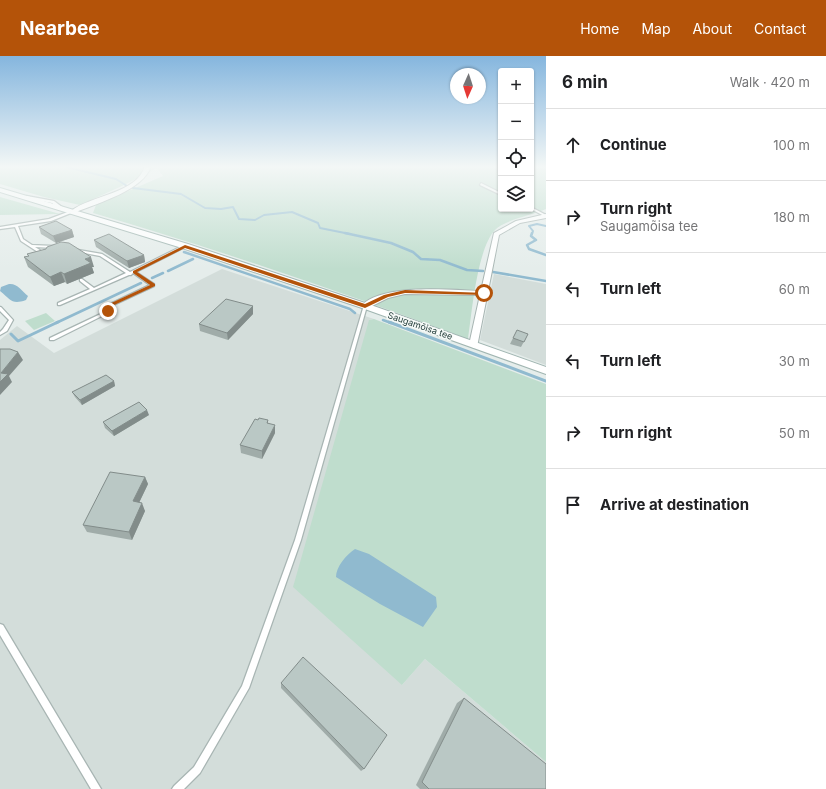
<!DOCTYPE html>
<html lang="en">
<head>
<meta charset="utf-8">
<style>
  :root { --surface:#fff; --page:#f6f6f6; --text:#202124; --muted:#757577; --line:#e0e0e0; --accent:#b45309 }
  body { margin:0; font-family:Inter,sans-serif; background:var(--page); color:var(--text) }
  .controls { position:absolute; right:12px; top:12px; display:grid; overflow:hidden; border-radius:4px; box-shadow:0 1px 3px #0004 }
  .controls button { width:36px; height:36px; display:grid; place-items:center; padding:0; border:0; border-bottom:1px solid var(--line); background:var(--surface); color:var(--text); font:20px sans-serif }
  .compass { position:absolute; left:450px; top:12px; width:36px; height:36px; border-radius:50%; background:var(--surface); box-shadow:0 1px 3px #0004; rotate:183deg }
  .stop { position:absolute; width:12px; height:12px; margin:-9px; border:3px solid #b45309; border-radius:50%; background:#fff }
  .stop.end { background:#b45309; border-color:#fff; box-shadow:0 1px 4px #0008 }
  .list { margin:0; padding:0; list-style:none }
  h2 { display:flex; justify-content:space-between; align-items:center; height:52px; margin:0; padding:0 16px; font-size:17px }
  h2 small { font-size:13px; font-weight:400; color:var(--muted) }
  .list li { display:grid; grid-template-columns:26px 1fr auto; gap:12px; align-items:center; box-sizing:border-box; height:72px; padding:0 16px; border-top:1px solid var(--line) }
  .list b { display:block; font-size:15px; white-space:nowrap }
  .list p { margin:0; font-size:13px; white-space:nowrap; color:var(--muted) }
  .list em { font-size:13px; font-style:normal; color:var(--muted) }
  .icon { flex:none; width:22px; height:22px; fill:none; stroke:currentColor; stroke-width:2; stroke-linecap:round; stroke-linejoin:round }
  .map { position:relative; flex:none; width:546px; height:733px; overflow:hidden }
  header { display:flex; align-items:center; gap:24px; box-sizing:border-box; height:56px; padding:0 20px; background:var(--accent); color:#fff }
  header strong { font-size:19px }
  nav { display:flex; gap:22px; margin-inline-start:auto; font-size:14px }
  main { display:flex }
  aside { flex:1; background:var(--surface) }
  .map>svg:first-child { display:block }
  .built { fill:#d3ddda }
  .green { fill:#bfddcd }
  .water { fill:#90bacf }
  .lines { fill:none; stroke-linecap:round; stroke-linejoin:round }
  .stream-far2 { stroke:#90bacf; stroke-width:2 }
  .stream-far1 { stroke:#90bacf; stroke-width:2.5 }
  .stream { stroke:#90bacf; stroke-width:3 }
  .lane-casing { stroke:#a8b5b3; stroke-width:2.5 }
  .street-casing { stroke:#a8b5b3; stroke-width:2 }
  .secondary-casing { stroke:#a1b6b2; stroke-width:2 }
  .lane { fill:#fff; fill-rule:evenodd }
  .street { fill:#fff; fill-rule:evenodd }
  .secondary { fill:#fff; fill-rule:evenodd }
  .wall { fill:#a0aca9 }
  .shaded-wall { fill:#828c8a }
  .building { fill:#bac8c5; stroke:#828c8a }
  .route { fill:#b45309 }
  .labels { text-anchor:middle; stroke-width:3; stroke-linejoin:round; paint-order:stroke }
  .far-street-label { font-size:9px; fill:#253f3c; stroke:#f6faf8 }
</style>
</head>
<body>
<header>
<strong>Nearbee</strong>
<nav><a>Home</a><a>Map</a><a>About</a><a>Contact</a></nav>
</header>
<main>
<div class="map">
<svg width="546" height="733" viewBox="0 0 546 733">
  <rect width="100%" height="100%" fill="#e5edeb"/>
  <!-- built -->
  <path class="built" d="M 222,213 L 374,263 L 369,264 L 402,629 L 425,603 L 546,706 L 546,733 L 0,733 L 0,284 L 17,270 L 54,297 Z
    M 494,218 L 546,228 L 546,309 L 480,284 Z"/>
  <!-- green -->
  <path class="green" d="M 0,110 L 501,110 L 501,153 L 531,153 L 531,110 L 546,110 L 546,153 C 533,159 504,164 495,174 C 477,193 472,256 468,283 C 344,237 220,194 93,157 L 96,149 L 163,120 L 157,112 L 122,130 L 80,149 L 44,141 L 0,128 Z
    M 0,141 L 60,158 L 0,159 Z
    M 46,257 L 55,265 L 34,274 L 25,265 Z
    M 374,263 L 546,328 L 546,706 L 425,603 L 402,629 L 293,531 L 369,264 Z"/>
  <!-- water -->
  <path class="water" d="M 9,228 C 17,227 22,235 28,240 L 26,244 C 12,249 11,244 0,235 L 1,231 Z
    M 355,493 L 369,498 L 436,541 L 437,551 L 423,571 L 380,548 L 336,521 C 336,511 346,499 355,493 Z"/>
  <g class="lines">
    <!-- stream-far2 -->
    <path class="stream-far2" d="M 62,110 L 116,123 L 127,130
      M 133,132 L 181,138 L 205,152 L 221,153 L 233,151 L 239,163 L 255,164 L 264,159 L 292,156 L 318,167 L 320,172 L 350,178
      M 532,178 L 533,175 L 529,170 L 537,168 L 546,170"/>
    <!-- stream-far1 -->
    <path class="stream-far1" d="M 345,177 L 391,187 L 413,196 L 421,203 L 440,204 L 467,214 L 483,215
      M 532,177 L 531,180 L 536,184 L 527,189 L 529,193 L 546,199
      M 184,196 L 350,253 L 355,257
      M 168,215 L 193,203
      M 493,216 L 546,225
      M 152,222 L 163,217
      M 383,264 L 391,267
      M 56,267 L 141,227"/>
    <!-- stream -->
    <path class="stream" d="M 389,266 L 546,325
      M 11,278 L 18,285 L 58,266"/>
    <defs>
      <path id="lane" d="M 481,127 L 501,137 L 501,139 L 480,129 Z
        M 27,140 L 54,145 L 62,151 L 59,152 L 52,147 L 26,142 L 26,140 Z
        M 531,151 L 546,159 L 546,161 L 531,153 Z
        M 73,154 L 76,155 L 51,165 L 18,170 L 23,183 L 32,189 L 55,190 L 55,192 L 54,192 L 35,191 L 46,198 L 46,200 L 44,200 L 21,185 L 15,171 L 0,173 L 0,171 L 49,163 Z
        M 184,189 L 187,190 L 136,216 L 154,228 L 154,230 L 111,250 L 113,254 L 112,255 L 54,284 L 50,284 L 50,282 L 109,254 L 107,250 L 108,249 L 150,229 L 133,217 L 131,219 L 129,219 L 60,249 L 58,249 L 58,247 L 90,233 L 80,225 L 80,223 L 82,223 L 94,232 L 126,217 L 100,200 L 74,195 L 72,194 L 73,193 L 102,198 L 130,216 Z
        M 364,249 L 366,249 L 367,250 L 301,484 L 249,632 L 200,717 L 184,733 L 172,733 L 174,730 L 194,711 L 242,630 L 295,484 Z
        M 0,251 L 1,251 L 13,264 L 7,275 L 0,279 L 0,276 L 3,273 L 9,264 L 0,255 Z
        M 0,568 L 3,569 L 101,733 L 91,733 L 0,579 Z"/>
      <path id="street" d="M 145,110 L 151,110 C 144,134 98,147 76,156 L 71,155 C 91,139 137,138 145,110 Z
        M 546,158 L 546,162 L 520,167 L 499,179 L 477,291 L 474,292 L 469,289 L 480,239 L 405,238 L 388,242 L 368,252 L 365,252 L 361,250 C 383,227 450,234 481,235 L 494,177 L 516,165 Z"/>
      <path id="secondary" d="M 0,132 L 188,188 L 368,248 L 546,311 L 546,318 L 362,252 L 182,192 L 0,136 Z"/>
    </defs>
    <!-- lane casing -->
    <use href="#lane" class="lane-casing"/>
    <!-- street casing -->
    <use href="#street" class="street-casing"/>
    <!-- secondary casing -->
    <use href="#secondary" class="secondary-casing"/>
    <!-- lane -->
    <use href="#lane" class="lane"/>
    <!-- street -->
    <use href="#street" class="street"/>
    <!-- secondary -->
    <use href="#secondary" class="secondary"/>
  </g>
  <!-- wall -->
  <path class="wall" d="M 39,171 L 72,174 L 74,181 L 56,187 L 41,178 Z
    M 94,184 L 144,199 L 145,206 L 129,212 L 96,191 Z
    M 46,193 L 94,211 L 92,211 L 94,217 L 67,228 L 65,226 L 54,230 L 28,211 L 24,201 L 28,200 L 27,198 Z
    M 253,250 L 253,258 L 228,284 L 200,275 L 199,268 Z
    M 528,278 L 521,291 L 510,288 L 513,282 Z
    M 114,325 L 115,330 L 82,349 L 75,341 L 72,336 Z
    M 149,359 L 114,380 L 105,372 L 103,366 Z
    M 258,364 L 268,364 L 268,367 L 275,377 L 262,403 L 241,397 L 240,389 Z
    M 145,421 L 148,428 L 139,447 L 145,455 L 132,484 L 87,476 L 83,469 Z
    M 281,627 L 364,713 L 361,715 L 281,632 Z
    M 464,642 L 546,733 L 420,733 L 416,729 L 457,647 Z"/>
  <!-- shaded-wall -->
  <path class="shaded-wall" d="M 72,174 L 74,181 L 56,187 L 53,180 Z
    M 144,199 L 145,206 L 129,212 L 127,205 Z
    M 91,201 L 94,211 L 92,211 L 94,217 L 67,228 L 64,218 L 85,203 Z
    M 61,216 L 65,226 L 54,230 L 50,221 Z
    M 253,250 L 253,258 L 228,284 L 227,277 Z
    M 18,296 L 23,304 L 9,320 L 12,326 L 0,339 L 0,326 L 1,317 Z
    M 114,325 L 115,330 L 82,349 L 80,344 Z
    M 147,354 L 149,359 L 114,380 L 112,375 Z
    M 275,369 L 275,377 L 262,403 L 262,395 Z
    M 145,421 L 148,428 L 136,453 L 133,445 Z
    M 142,447 L 145,455 L 132,484 L 129,476 Z"/>
  <!-- building -->
  <path class="building" d="M 56,165 L 72,174 L 53,180 L 39,171 Z
    M 109,178 L 144,199 L 127,205 L 94,184 Z
    M 61,186 L 69,187 L 91,201 L 85,203 L 91,207 L 64,218 L 61,216 L 50,221 L 24,201 L 29,200 L 27,198 L 46,193 L 47,191 Z
    M 226,243 L 253,250 L 227,277 L 199,268 Z
    M 517,274 L 528,278 L 524,286 L 513,282 Z
    M 0,293 L 10,293 L 18,296 L 1,317 L 8,318 L 0,326 Z
    M 106,319 L 114,325 L 80,344 L 72,336 Z
    M 139,346 L 147,354 L 112,375 L 103,366 Z
    M 259,362 L 268,364 L 267,367 L 275,369 L 262,395 L 240,389 L 255,363 L 258,364 Z
    M 110,416 L 145,421 L 133,445 L 142,447 L 129,476 L 83,469 Z
    M 303,601 L 387,679 L 364,713 L 281,627 Z
    M 464,642 L 546,708 L 546,733 L 429,733 L 422,726 Z"/>
  <!-- sky -->
  <linearGradient id="sky" x2="0" y2="1"><stop stop-color="#85b6de"/><stop offset="0.52" stop-color="#f3f7f6"/><stop offset="1" stop-color="#f3f7f6" stop-opacity="0"/></linearGradient>
  <rect width="546" height="213" fill="url(#sky)"/>
  <!-- route -->
  <path class="route" d="M 185,189 L 365,248 L 384,239 L 405,234 L 486,237 L 484,239 L 405,237 L 388,241 L 365,252 L 185,192 L 137,216 L 155,228 L 155,230 L 112,250 L 113,255 L 107,256 L 108,253 L 107,249 L 150,229 L 133,217 L 133,215 Z"/>
  <g class="labels">
    <!-- far-street labels -->
    <g class="far-street-label">
      <text transform="translate(420 270) rotate(19)" y="3">Saugamõisa tee</text>
    </g>
  </g>
</svg>
<div class="controls">
<button>+</button>
<button>−</button>
<button><svg class="icon" aria-label="locate" viewBox="0 0 24 24"><circle cx="12" cy="12" r="6"/><path d="M12 2v4M12 18v4M2 12h4M18 12h4"/></svg></button>
<button><svg class="icon" aria-label="layers" viewBox="0 0 24 24"><path d="M12 4l9 5-9 5-9-5zM3 14l9 5 9-5"/></svg></button>
</div>
<svg class="compass" viewBox="-18 -18 36 36"><path d="M0-13l5 13h-10z" fill="#e53935"/><path d="M0 13l5-13h-10z" fill="#757577"/></svg>
<div class="stop" style="left:484px;top:237px"></div>
<div class="stop end" style="left:108px;top:255px"></div>
</div>
<aside>
<h2>6 min<small>Walk · 420 m</small></h2>
<ul class="list">
<li><svg class="icon" aria-label="ahead" viewBox="0 0 24 24"><path d="M12 20V5M6 11l6-6 6 6"/></svg><div><b>Continue</b></div><em>100 m</em></li>
<li><svg class="icon" aria-label="right" viewBox="0 0 24 24"><path d="M7 20v-9h11M14 6l5 5-5 5"/></svg><div><b>Turn right</b><p>Saugamõisa tee</p></div><em>180 m</em></li>
<li><svg class="icon" aria-label="left" viewBox="0 0 24 24"><path d="M17 20v-9H6M10 6l-5 5 5 5"/></svg><div><b>Turn left</b></div><em>60 m</em></li>
<li><svg class="icon" aria-label="left" viewBox="0 0 24 24"><path d="M17 20v-9H6M10 6l-5 5 5 5"/></svg><div><b>Turn left</b></div><em>30 m</em></li>
<li><svg class="icon" aria-label="right" viewBox="0 0 24 24"><path d="M7 20v-9h11M14 6l5 5-5 5"/></svg><div><b>Turn right</b></div><em>50 m</em></li>
<li><svg class="icon" aria-label="arrive" viewBox="0 0 24 24"><path d="M6 21V4h12l-3 4 3 4H6"/></svg><div><b>Arrive at destination</b></div></li>
</ul>
</aside>
</main>
</body>
</html>
